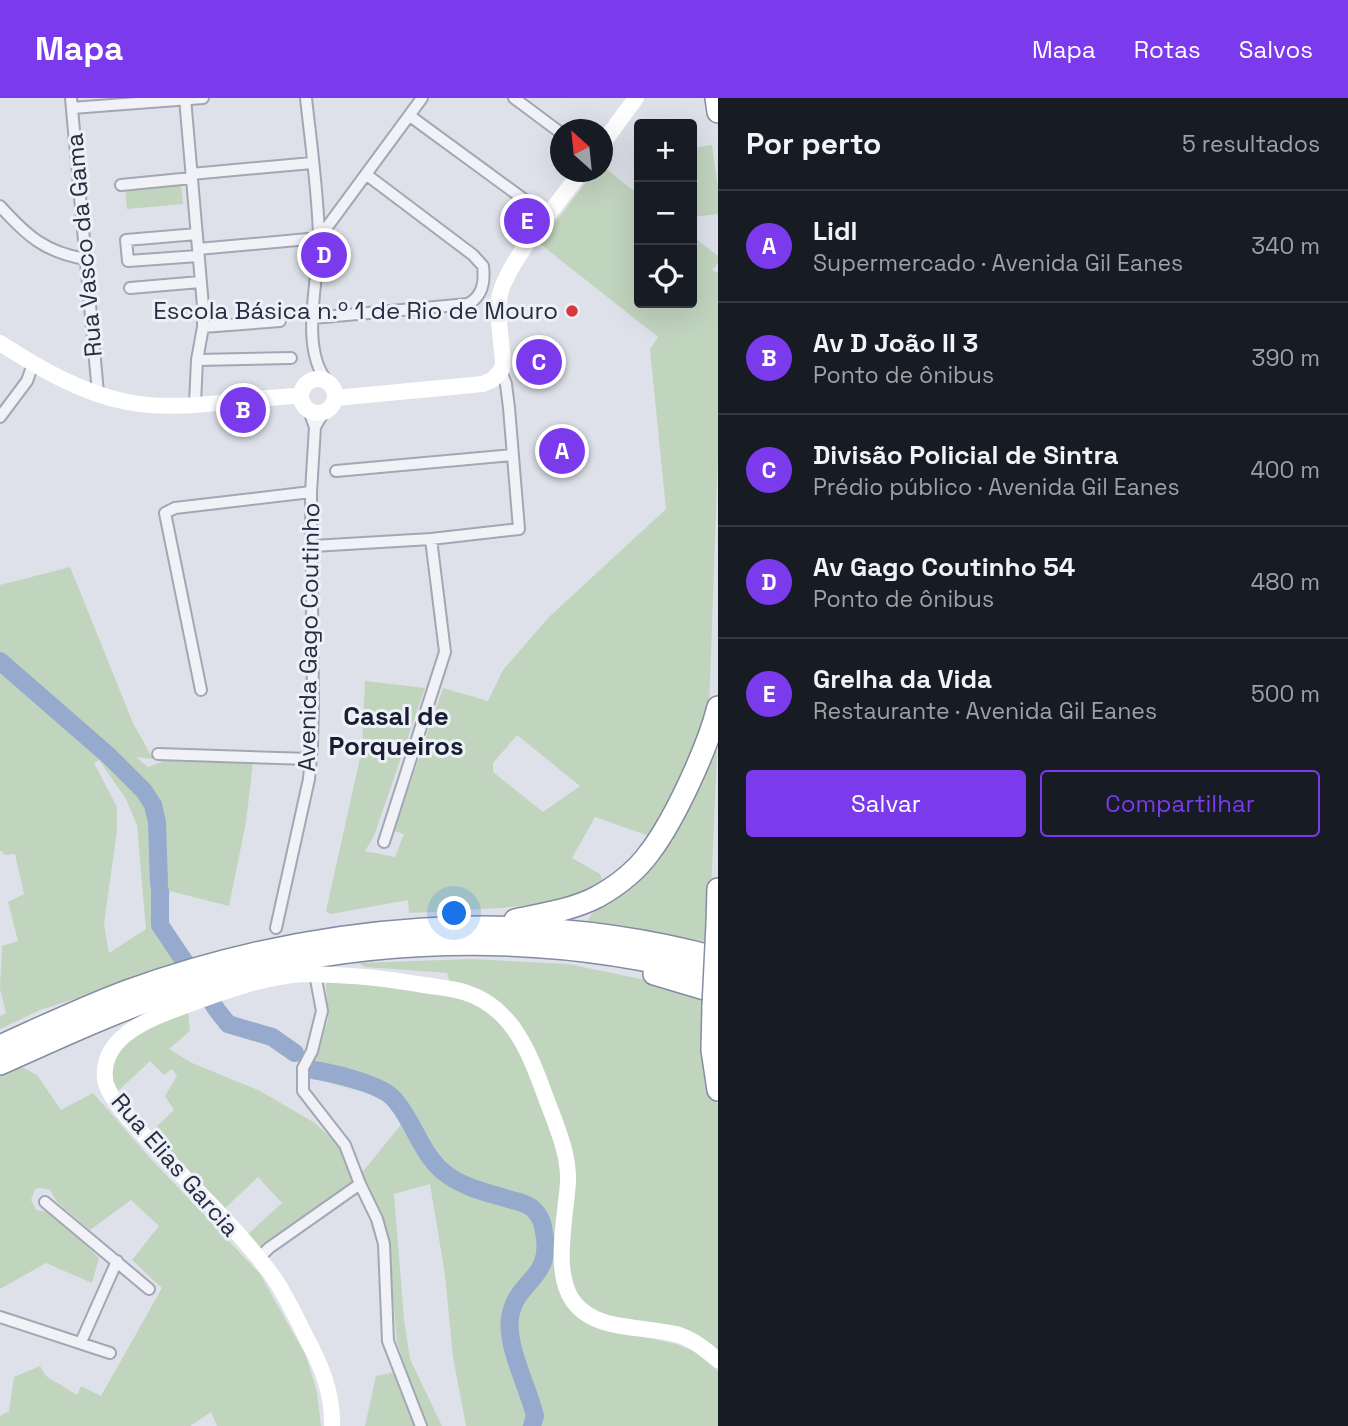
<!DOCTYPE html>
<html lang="pt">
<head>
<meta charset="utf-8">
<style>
  :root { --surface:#171b24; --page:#20242c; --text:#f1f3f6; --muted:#9ea1a6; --line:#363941; --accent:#7c3aed }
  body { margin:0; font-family:"Space Grotesk",sans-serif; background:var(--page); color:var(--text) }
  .controls { position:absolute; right:21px; top:21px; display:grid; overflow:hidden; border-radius:7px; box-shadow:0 7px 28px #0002 }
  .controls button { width:63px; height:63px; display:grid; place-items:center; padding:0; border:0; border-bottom:2px solid var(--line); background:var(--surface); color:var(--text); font:35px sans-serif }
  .compass { position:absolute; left:550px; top:21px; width:63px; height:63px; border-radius:50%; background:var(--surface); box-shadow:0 7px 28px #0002; rotate:333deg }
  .you { position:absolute; left:455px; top:816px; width:24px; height:24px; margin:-18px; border:5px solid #fff; border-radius:50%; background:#1a73e8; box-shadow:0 0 0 10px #1a73e833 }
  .badge { display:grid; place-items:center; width:46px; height:46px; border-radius:50%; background:var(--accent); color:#fff; font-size:23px; font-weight:700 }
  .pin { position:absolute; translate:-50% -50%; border:4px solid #fff; box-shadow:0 2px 7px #0006 }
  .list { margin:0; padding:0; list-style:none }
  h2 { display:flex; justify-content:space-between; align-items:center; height:91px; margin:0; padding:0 28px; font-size:30px }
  h2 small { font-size:23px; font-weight:400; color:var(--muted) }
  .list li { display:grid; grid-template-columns:46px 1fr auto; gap:21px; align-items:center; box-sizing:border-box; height:112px; padding:0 28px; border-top:2px solid var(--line) }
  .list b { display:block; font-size:26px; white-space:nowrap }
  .list p { margin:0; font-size:23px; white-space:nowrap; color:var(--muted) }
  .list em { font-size:23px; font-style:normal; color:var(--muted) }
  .actions { display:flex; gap:14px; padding:21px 28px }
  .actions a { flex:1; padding:16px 0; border:2px solid var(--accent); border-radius:7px; text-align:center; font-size:24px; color:var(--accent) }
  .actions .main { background:var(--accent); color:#fff }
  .icon { flex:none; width:38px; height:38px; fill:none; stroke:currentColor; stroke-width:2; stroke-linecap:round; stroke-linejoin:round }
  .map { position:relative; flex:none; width:718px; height:1328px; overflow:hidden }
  header { display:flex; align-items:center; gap:42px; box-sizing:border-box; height:98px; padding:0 35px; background:var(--accent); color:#fff }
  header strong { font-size:33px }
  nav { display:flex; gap:38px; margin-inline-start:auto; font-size:24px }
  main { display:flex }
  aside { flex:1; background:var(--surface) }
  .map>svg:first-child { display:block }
  .green { fill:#c1d4be; fill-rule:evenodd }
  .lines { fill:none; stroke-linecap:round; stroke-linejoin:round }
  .river { stroke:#95aacd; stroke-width:18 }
  .street-casing { stroke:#a3a7b4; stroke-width:14 }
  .highway-casing { stroke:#848ca1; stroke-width:24 }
  .street { stroke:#f1f2f7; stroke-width:10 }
  .secondary { stroke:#fff; stroke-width:16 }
  .highway { stroke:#fff; stroke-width:21 }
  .highway-bridge-casing { stroke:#848ca1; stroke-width:24; stroke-linecap:butt }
  .highway-bridge { stroke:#fff; stroke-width:21 }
  .poi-dot { fill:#dc353d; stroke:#edf0f6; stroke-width:2.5 }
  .labels { text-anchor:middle; stroke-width:6; stroke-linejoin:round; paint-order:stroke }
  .street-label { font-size:24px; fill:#252d42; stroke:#edf0f6 }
  .poi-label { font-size:24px; fill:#252d42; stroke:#edf0f6; text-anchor:end }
  .neighbourhood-label { font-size:26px; font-weight:bold; fill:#181e32; stroke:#edf0f6 }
</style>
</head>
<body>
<header>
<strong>Mapa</strong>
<nav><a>Mapa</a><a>Rotas</a><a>Salvos</a></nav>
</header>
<main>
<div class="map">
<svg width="718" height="1328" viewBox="0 0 718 1328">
  <rect width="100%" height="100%" fill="#dee1e9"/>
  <!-- green -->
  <path class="green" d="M 712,47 L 718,91 L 718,116 L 692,119 L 692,50 Z
    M 603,68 L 639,97 L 639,205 L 692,205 L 692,138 L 718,158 L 718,165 L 712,172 L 718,175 L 718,355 L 709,612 L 701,639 L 652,739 L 595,719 L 572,760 L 600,776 L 602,781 C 602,782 597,790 597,790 C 573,810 444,813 409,815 L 408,802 L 331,816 L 326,813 L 362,651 L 365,583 L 425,590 L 374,738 L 365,753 L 395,759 L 404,736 L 394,733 L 443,590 L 488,603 L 503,572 L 549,519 L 666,411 L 650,251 L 658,239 L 539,145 L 594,74 L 603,74 ZM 517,637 L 580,688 L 543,714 L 493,674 L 493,665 Z
    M 181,85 L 183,106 L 127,111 L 125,90 Z
    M 70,469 L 133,625 L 153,661 L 136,659 L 148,669 L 167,662 L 253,664 L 246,724 L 229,808 L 170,793 C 163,836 168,832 196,862 L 40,912 L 0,931 L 0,918 L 6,915 L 0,891 L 2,848 L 18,843 L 8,804 L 24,796 L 15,756 L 5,757 L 0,752 L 0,487 ZM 99,662 L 126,701 L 137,727 L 146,831 L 109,855 L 104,826 L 117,732 L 117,709 L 94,665 Z
    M 717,653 L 709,844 L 587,824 L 597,807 L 636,778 L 706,656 Z
    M 471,861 L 568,866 L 709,895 L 715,1002 L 718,1006 L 718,1255 L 699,1237 L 681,1229 L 605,1217 L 593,1212 L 577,1199 L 569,1167 L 574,1089 L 562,1019 L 534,949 L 518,922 L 495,900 L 483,893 L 450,885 L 447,875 L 365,869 L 358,865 Z
    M 328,881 L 464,896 L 513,934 L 562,1060 L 558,1176 L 598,1229 L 676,1246 L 696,1254 L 718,1273 L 718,1328 L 466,1328 L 453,1259 L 445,1177 L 430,1086 L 394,1096 L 404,1222 L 410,1261 L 442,1328 L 425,1328 L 397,1244 L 388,1142 L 360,1077 L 404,1023 L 392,1005 L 382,999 L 304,978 L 328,923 L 326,888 Z
    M 188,913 L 190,933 L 169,951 L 192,965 L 260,993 L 315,1025 L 340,1049 L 354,1084 L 259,1154 L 247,1137 L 282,1105 L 258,1079 L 223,1112 L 151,1034 L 174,1012 L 165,998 L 177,978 L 172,971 L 164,977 L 150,963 L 117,994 C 115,989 112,983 111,978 C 107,942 163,925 188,913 Z
    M 20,968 L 37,977 L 61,1012 L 93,995 L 151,1061 L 260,1176 L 306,1258 L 317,1294 L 321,1328 L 217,1328 L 211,1314 L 190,1328 L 0,1328 L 0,1318 L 9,1313 L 14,1279 L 40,1268 L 46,1278 L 77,1297 L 81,1288 L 101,1298 L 162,1190 L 132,1162 L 159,1128 L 131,1102 L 90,1132 L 57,1104 L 50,1092 L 41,1090 L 35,1091 L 31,1102 L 36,1112 L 52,1115 L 99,1160 L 92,1185 L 46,1165 L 0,1191 L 0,978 Z
    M 395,1274 L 415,1328 L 365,1328 L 376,1278 Z"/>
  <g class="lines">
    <!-- river -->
    <path class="river" d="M 0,563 L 109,658 L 144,693 L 153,707 L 157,724 L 159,786
      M 160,793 L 160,827 L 217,912 L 228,926 L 272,939 L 295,955
      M 313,972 C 333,975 380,986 393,1000 C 415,1023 421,1060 449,1078 C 466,1090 488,1095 508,1101 C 515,1103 523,1104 529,1108 C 536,1112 542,1121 543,1129 C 556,1183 516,1179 510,1220 C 506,1248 528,1289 535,1318 L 532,1328"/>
    <defs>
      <path id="street" d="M 71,0 L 98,295
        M 185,0 L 203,208 L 203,229 L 197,262 L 195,306
        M 306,0 C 311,46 318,94 319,140 C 319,181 299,249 327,283
        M 514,0 L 561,35
        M 72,10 L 203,0
        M 410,18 L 548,119
        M 191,76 L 312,65
        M 121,87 L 192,80
        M 0,108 C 27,138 45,154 85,161
        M 197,136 L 126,142 L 128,163 L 198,158
        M 319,140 L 422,0
        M 198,151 L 319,140
        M 130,190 L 200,184
        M 313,220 L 468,206 C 483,198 485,184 483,168 L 473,157 L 367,77
        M 203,229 L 280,223
        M 197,262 L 291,260
        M 0,319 L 27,283 L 33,266
        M 315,329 L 324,314
        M 336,373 L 513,357
        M 313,448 L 431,441 L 519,431 L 509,310 L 506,286 L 501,273
        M 201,592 L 165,415 L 175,410 L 311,394
        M 158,656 L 310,661
        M 384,744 L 445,554 L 431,441
        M 276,830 L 309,681 L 312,647 L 313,607 L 311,394 L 315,329 L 309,313
        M 315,876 L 322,913 L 312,953 L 303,970 L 303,993 L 345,1047 L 360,1086 L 377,1121 L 384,1146 L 388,1243 L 421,1328
        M 45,1104 L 149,1191
        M 258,1161 L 269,1150 L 360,1086
        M 0,1219 L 110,1255
        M 81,1244 L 117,1163"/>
      <path id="highway" d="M 716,0 L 718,14
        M 515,822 C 543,816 572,812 597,799 C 617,788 637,772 650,754 C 675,721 708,649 718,609
        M 717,826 L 718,791
        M 654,876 L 718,895
        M 713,908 L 712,952 L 718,992
        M 0,948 C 42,929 84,909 127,893 C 316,825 523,807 718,860
        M 0,966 C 58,940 116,913 176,893 C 352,836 540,831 718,879"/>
    </defs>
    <!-- street casing -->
    <use href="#street" class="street-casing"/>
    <!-- highway casing -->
    <use href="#highway" class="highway-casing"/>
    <!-- street -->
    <use href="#street" class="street"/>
    <!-- secondary -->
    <path class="secondary" d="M 603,45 L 636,0
      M 0,245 C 39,270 81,295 127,304 C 184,315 244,299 301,298
      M 501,273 L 503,266 C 502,245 497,222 499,201 C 504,167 560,103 581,74
      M301 298a17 17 0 1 1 34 0a17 17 0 1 1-34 0Z
      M 335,300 L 483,286 L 492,282 L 501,273
      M 332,1328 C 333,1295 321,1267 306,1239 C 296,1219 286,1198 274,1180 C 241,1134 195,1092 157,1051 C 143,1036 107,1001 105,981 C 101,944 139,925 168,914 C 211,898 258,879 304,876 C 320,876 335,877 351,878 C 375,879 400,883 424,887 C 437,889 451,890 464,894 C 513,909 530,956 546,1000 C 556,1027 569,1055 568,1084 C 566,1118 552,1174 573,1203 C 596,1235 645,1227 679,1237 C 694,1242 706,1252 718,1262"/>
    <!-- highway -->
    <use href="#highway" class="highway"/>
    <defs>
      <path id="highway-bridge" d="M 713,908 L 717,826"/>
    </defs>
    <!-- highway-bridge casing -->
    <use href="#highway-bridge" class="highway-bridge-casing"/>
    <!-- highway-bridge -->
    <use href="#highway-bridge" class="highway-bridge"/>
  </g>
  <!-- markers -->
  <circle class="poi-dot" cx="572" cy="213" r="7"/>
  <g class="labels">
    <!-- street labels -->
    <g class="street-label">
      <text transform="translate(84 147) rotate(-95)" y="8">Rua Vasco da Gama</text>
      <text transform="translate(309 539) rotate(-89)" y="8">Avenida Gago Coutinho</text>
      <text transform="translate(175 1067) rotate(49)" y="8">Rua Elias Garcia</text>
    </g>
    <!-- poi labels -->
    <g class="poi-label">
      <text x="558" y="221">Escola Básica n.º 1 de Rio de Mouro</text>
    </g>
    <!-- neighbourhood labels -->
    <g class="neighbourhood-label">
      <text x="396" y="627">Casal de<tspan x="396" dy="30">Porqueiros</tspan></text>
    </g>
  </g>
</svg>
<div class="controls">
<button>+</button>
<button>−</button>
<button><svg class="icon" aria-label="locate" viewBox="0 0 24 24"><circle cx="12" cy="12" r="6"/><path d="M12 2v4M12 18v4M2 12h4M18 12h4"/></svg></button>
</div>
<svg class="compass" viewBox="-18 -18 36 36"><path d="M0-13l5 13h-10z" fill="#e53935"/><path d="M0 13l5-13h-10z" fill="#9ea1a6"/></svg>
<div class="you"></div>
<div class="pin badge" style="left:562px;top:353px">A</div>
<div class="pin badge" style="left:243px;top:312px">B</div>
<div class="pin badge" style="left:539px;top:264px">C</div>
<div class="pin badge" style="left:324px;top:157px">D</div>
<div class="pin badge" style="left:527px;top:123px">E</div>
</div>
<aside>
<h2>Por perto<small>5 resultados</small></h2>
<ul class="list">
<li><span class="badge">A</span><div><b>Lidl</b><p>Supermercado · Avenida Gil Eanes</p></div><em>340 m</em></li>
<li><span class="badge">B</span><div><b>Av D João II 3</b><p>Ponto de ônibus</p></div><em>390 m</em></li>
<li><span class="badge">C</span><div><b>Divisão Policial de Sintra</b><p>Prédio público · Avenida Gil Eanes</p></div><em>400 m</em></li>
<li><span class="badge">D</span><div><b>Av Gago Coutinho 54</b><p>Ponto de ônibus</p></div><em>480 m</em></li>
<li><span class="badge">E</span><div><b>Grelha da Vida</b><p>Restaurante · Avenida Gil Eanes</p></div><em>500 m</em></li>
</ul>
<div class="actions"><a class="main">Salvar</a><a>Compartilhar</a></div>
</aside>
</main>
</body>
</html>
